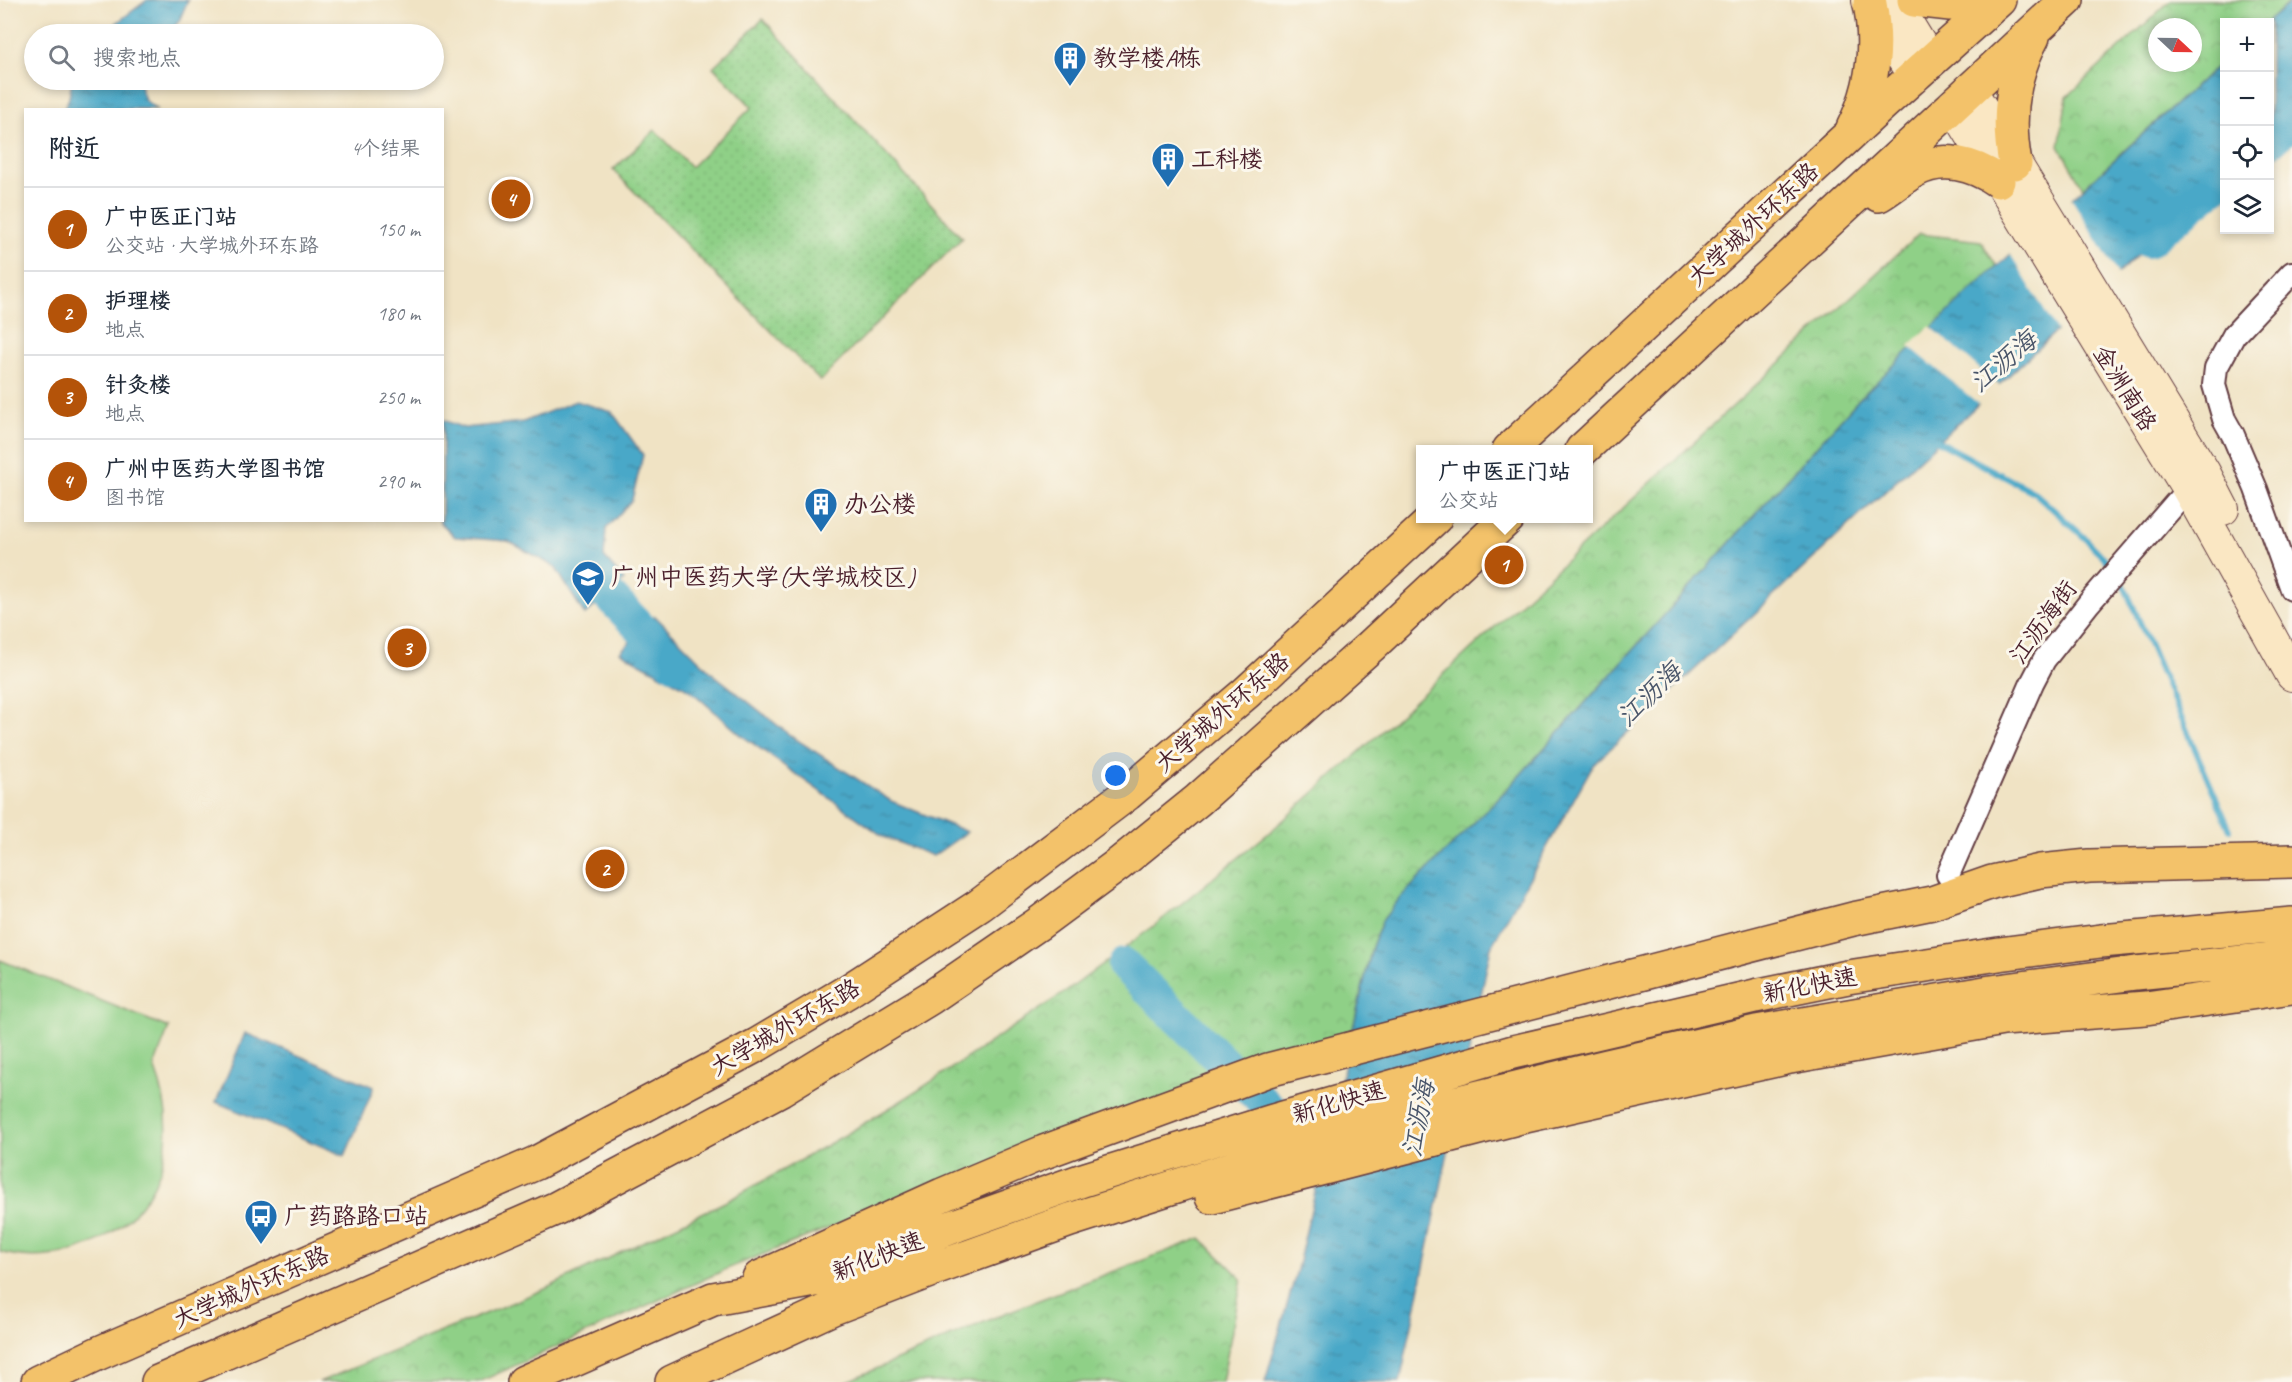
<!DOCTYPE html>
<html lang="zh">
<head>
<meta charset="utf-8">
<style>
  :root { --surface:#fff; --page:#f6f6f7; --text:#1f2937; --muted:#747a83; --line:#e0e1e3; --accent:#b45309 }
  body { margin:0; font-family:Caveat,"LXGW WenKai TC",sans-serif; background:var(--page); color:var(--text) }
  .controls { position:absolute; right:18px; top:18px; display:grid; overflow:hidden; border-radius:0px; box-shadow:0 3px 9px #0003 }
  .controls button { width:54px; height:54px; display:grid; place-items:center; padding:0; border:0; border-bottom:2px solid var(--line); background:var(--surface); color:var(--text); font:30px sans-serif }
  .compass { position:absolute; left:2148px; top:18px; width:54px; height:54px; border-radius:50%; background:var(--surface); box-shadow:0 3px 9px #0003; rotate:112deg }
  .you { position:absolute; left:1116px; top:776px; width:21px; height:21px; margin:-15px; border:4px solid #fff; border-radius:50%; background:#1a73e8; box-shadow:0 0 0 9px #1a73e833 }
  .badge { display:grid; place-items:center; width:39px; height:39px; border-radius:50%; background:var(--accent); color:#fff; font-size:20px; font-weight:700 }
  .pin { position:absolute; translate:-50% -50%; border:3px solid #fff; box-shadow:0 2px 6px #0006 }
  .popup { position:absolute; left:1416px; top:445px; width:177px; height:78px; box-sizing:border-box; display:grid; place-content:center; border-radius:0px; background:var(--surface); filter:drop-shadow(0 2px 4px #0005); font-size:20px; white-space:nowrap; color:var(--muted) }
  .popup b { font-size:22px; color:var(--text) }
  .popup::after { content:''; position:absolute; left:50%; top:100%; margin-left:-12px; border:12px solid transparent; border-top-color:var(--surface) }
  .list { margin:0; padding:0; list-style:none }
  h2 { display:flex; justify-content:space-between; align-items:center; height:78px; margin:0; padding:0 24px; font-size:26px }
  h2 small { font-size:20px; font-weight:400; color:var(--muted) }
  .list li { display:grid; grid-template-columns:39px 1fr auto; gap:18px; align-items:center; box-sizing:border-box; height:84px; padding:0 24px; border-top:2px solid var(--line) }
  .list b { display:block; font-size:22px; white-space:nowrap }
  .list p { margin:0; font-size:20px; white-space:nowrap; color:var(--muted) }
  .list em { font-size:20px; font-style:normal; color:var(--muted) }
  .icon { flex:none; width:33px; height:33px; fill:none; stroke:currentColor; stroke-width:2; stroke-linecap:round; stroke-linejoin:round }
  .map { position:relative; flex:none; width:2292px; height:1382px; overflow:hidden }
  .search { position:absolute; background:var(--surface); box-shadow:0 3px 9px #0003; left:24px; top:24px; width:420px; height:66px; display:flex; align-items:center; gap:15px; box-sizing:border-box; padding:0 21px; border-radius:33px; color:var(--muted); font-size:22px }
  .panel { position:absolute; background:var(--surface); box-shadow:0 3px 9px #0003; left:24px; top:108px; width:420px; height:414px; border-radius:0px }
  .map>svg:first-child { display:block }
  .grass { fill:url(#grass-dots); stroke:#6c7859; stroke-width:1.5 }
  .park { fill:url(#park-crowns); stroke:#6c7859; stroke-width:1.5; fill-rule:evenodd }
  .pitch { fill:#8fd087; stroke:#6c7859; stroke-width:1.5 }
  .water { fill:url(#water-ripples); stroke:#4a647a; stroke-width:1.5 }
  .pier { fill:#f0e3c4 }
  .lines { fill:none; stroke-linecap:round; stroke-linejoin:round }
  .stream { stroke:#49a8c8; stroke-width:6 }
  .river { stroke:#49a8c8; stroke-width:34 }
  .minor-casing { stroke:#633c42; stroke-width:26 }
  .secondary-casing { stroke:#633c42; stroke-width:34 }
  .primary-casing { stroke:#633c42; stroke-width:36 }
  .motorway-casing { stroke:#633c42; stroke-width:36 }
  .minor { stroke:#fff; stroke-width:22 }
  .secondary { stroke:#fae7c3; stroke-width:32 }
  .primary { stroke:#f3c26a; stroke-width:33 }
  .motorway { stroke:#f3c26a; stroke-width:33 }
  .labels { text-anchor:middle; stroke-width:6; stroke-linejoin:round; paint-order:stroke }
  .poi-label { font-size:24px; fill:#4a1f2b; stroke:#fbf7ec; text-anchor:start }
  .street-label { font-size:24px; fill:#4a1f2b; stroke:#fbf7ec }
  .water-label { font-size:26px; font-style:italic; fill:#4a566a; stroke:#fbf7ec }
</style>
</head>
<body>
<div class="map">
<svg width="2292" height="1382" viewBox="0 0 2292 1382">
  <defs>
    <pattern id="grass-dots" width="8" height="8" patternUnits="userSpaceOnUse" patternTransform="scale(1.5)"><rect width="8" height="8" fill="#8fd087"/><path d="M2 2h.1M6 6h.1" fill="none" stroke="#7db275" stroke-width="1.8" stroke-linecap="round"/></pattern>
    <pattern id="park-crowns" width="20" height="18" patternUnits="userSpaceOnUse" patternTransform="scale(1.5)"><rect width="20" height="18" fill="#8fd087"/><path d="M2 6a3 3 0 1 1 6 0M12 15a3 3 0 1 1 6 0" fill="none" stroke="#7db275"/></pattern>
    <pattern id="water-ripples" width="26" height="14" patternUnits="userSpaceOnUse" patternTransform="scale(1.5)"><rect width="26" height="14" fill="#49a8c8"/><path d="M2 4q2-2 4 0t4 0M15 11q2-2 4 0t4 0" fill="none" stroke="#3f88a3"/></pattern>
  </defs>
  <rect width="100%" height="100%" fill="#fbf7ec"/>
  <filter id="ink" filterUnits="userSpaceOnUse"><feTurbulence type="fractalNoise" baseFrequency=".0167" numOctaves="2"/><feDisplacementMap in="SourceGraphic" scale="12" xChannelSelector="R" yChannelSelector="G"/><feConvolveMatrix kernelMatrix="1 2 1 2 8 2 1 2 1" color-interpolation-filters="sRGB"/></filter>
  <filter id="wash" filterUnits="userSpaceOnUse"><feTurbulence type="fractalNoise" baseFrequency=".008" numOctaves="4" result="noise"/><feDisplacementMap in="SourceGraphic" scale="24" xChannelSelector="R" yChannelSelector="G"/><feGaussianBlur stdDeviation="1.35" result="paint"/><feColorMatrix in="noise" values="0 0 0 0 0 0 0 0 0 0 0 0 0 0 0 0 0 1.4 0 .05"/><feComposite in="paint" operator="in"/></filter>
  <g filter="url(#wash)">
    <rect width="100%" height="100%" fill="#f0e3c4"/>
    <!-- grass -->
    <path class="grass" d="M 763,19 L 962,238 L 820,381 L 613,170 L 655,130 L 691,167 L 752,107 L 713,67 Z"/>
    <!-- park -->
    <path class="park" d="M 2171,0 L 2292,0 L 2267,22 L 2224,22 L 2224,60 L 2083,188 L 2059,146 L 2067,97 ZM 2157,27 L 2193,27 L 2193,63 L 2157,63 Z
      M 1919,234 L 1981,241 L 1997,267 L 1861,397 L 1512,784 L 1400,898 L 1382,921 L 1372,947 L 1347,1054 L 916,1193 L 729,1268 L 479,1382 L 319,1382 L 545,1289 L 731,1199 L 845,1135 L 914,1093 L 1067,991 L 1155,925 L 1270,832 L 1377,736 Z
      M 1201,1238 L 1242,1279 L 1222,1382 L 846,1382 L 1005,1313 Z"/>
    <!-- pitch -->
    <path class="pitch" d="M 0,960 L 169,1028 L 154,1066 C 166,1097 171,1127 163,1160 C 147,1230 67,1271 0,1252 Z"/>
    <!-- water -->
    <path class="water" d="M 147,0 L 188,0 L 179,21 L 168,34 L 102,34 Z
      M 2292,1 L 2292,120 L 2270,136 L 2270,22 L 2267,22 Z
      M 2224,60 L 2224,174 L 1593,765 L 1491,947 L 1400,1382 L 1265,1382 L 1297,1270 L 1372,947 L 1382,921 L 1400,898 L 1512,784 L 1861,397 L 1966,295 Z
      M 72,80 L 138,80 L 145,100 L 156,109 L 64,109 L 69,98 Z
      M 576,401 L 612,412 L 643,455 L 632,500 L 606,529 L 604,557 L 624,580 L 585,615 L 555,567 L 508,541 L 455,537 L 439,521 L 442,520 L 443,420 L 464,428 L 523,422 Z
      M 655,616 L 712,673 L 791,736 L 891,801 L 967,832 L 933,856 L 884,837 L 741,735 L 690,690 L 620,652 Z
      M 245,1033 L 374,1087 L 345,1156 L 216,1102 Z"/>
    <!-- pier -->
    <path class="pier" d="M 2070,196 L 2119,276 L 2058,333 L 2009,252 Z
      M 1930,326 L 2001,387 L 1981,406 L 1909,346 Z"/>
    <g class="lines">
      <!-- stream -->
      <path class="stream" d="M 1932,438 L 2035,493 L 2085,538 L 2119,574 L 2230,830"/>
      <!-- river -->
      <path class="river" d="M 2270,141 L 2292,122
        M 2148,241 L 2224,178
        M 575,560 L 675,664
        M 1124,965 L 1300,1138"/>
    </g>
  </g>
  <g filter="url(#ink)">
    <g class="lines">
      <defs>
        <path id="minor" d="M 2292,273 L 2234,335 L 2216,368 L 2214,385 L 2224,419 L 2233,435 L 2256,489 L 2292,589
          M 1948,875 L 2032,683 L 2044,660 L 2089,603 L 2188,489"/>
        <path id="secondary" d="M 1893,0 L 1931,62
          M 1868,1 L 1914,77
          M 1970,89 L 2204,472 L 2223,509
          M 1953,105 L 2188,489 L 2292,675"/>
        <path id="primary" d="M 1914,0 L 1950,4 L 1981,0
          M 1853,128 C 1873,89 1878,46 1870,4
          M 2015,163 C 2007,120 2011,77 2033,37
          M 1879,195 C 1891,188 1902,178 1914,171 C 1942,155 1974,164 1998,181
          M 1509,450 L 1883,104 L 1999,0
          M 1582,450 L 2067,0
          M 38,1382 L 99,1353 L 536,1163 L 757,1045 L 848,991 L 980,905 L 1127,794 L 1246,693 L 1435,518
          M 158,1382 L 557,1208 L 781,1089 L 930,998 L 1038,924 L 1119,864 L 1198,800 L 1371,646 L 1508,518"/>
        <path id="motorway" d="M 1212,1197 L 1517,1118 L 1790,1057 L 2003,1019 L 2146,1008 L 2292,987
          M 759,1278 L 942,1195 L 1044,1152 L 1268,1070 L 1853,919 L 1932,903 L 1992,882 L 2040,871 L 2089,866 L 2292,861
          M 524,1382 L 713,1299 L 815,1280 L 957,1225 L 1083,1180 L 1273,1121 L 1513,1052 L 1755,996 L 1848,977 L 1999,954 L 2101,941 L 2292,924
          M 672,1382 L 833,1308 L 937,1268 L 1070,1220 L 1380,1121 L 1607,1066 L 1756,1032 L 1866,1013 L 1991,992 L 2136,973 L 2292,957"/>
      </defs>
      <!-- minor casing -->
      <use href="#minor" class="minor-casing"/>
      <!-- secondary casing -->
      <use href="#secondary" class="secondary-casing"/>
      <!-- primary casing -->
      <use href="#primary" class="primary-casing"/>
      <!-- motorway casing -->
      <use href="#motorway" class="motorway-casing"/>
      <!-- minor -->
      <use href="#minor" class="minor"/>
      <!-- secondary -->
      <use href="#secondary" class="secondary"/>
      <!-- primary -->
      <use href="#primary" class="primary"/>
      <!-- motorway -->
      <use href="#motorway" class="motorway"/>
    </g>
  </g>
  <!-- icons -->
  <defs>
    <symbol id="building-pin" viewBox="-11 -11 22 30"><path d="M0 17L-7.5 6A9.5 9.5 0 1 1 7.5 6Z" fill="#1f6fb2" stroke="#fbf7ec"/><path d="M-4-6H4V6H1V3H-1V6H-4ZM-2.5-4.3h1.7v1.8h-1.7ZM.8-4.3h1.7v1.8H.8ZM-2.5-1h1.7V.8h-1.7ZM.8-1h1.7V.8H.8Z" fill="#fff"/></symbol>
    <symbol id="university-pin" viewBox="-11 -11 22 30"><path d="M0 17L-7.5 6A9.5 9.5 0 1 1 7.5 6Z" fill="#1f6fb2" stroke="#fbf7ec"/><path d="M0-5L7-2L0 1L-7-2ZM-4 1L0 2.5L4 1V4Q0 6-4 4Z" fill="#fff"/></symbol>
    <symbol id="bus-pin" viewBox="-11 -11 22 30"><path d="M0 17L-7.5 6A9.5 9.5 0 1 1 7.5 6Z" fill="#1f6fb2" stroke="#fbf7ec"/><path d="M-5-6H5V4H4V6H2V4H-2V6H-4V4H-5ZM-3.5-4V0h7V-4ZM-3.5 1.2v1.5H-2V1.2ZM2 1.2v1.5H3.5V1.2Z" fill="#fff"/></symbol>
  </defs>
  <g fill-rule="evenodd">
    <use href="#building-pin" x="1051" y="39" width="38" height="52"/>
    <use href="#building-pin" x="1149" y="140" width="38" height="52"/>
    <use href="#building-pin" x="802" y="485" width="38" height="52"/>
    <use href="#university-pin" x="569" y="558" width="38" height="52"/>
    <use href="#bus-pin" x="242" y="1197" width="38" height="52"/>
  </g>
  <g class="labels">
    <!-- poi labels -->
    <g class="poi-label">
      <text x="1093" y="66">教学楼A栋</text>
      <text x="1191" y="167">工科楼</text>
      <text x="844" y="512">办公楼</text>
      <text x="611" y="585">广州中医药大学(大学城校区)</text>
      <text x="284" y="1224">广药路路口站</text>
    </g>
    <!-- street labels -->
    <g class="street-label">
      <text transform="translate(1753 224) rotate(-43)" y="8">大学城外环东路</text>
      <text transform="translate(2125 388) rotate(58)" y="8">金洲南路</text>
      <text transform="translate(2043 622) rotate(-54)" y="8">江沥海街</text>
      <text transform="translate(1222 712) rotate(-41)" y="8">大学城外环东路</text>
      <text transform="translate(1810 985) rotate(-11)" y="8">新化快速</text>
      <text transform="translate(785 1027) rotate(-30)" y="8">大学城外环东路</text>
      <text transform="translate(1339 1102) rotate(-16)" y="8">新化快速</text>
      <text transform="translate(878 1256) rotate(-21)" y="8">新化快速</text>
      <text transform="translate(251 1287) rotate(-24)" y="8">大学城外环东路</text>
    </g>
    <!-- water labels -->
    <g class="water-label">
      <text transform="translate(2003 361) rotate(-40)" y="9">江沥海</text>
      <text transform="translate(1649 694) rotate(-44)" y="9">江沥海</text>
      <text transform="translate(1418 1118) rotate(-79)" y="9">江沥海</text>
    </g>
  </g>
</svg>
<div class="controls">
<button>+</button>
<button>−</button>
<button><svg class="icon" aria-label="locate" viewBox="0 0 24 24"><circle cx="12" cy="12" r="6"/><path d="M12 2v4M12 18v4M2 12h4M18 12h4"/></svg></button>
<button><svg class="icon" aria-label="layers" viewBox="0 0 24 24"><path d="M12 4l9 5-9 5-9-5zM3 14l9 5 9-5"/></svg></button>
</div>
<svg class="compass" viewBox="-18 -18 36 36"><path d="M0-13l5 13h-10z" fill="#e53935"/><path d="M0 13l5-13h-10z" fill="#747a83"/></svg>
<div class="you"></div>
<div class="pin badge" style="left:1504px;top:565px">1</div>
<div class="popup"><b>广中医正门站</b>公交站</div>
<div class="pin badge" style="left:605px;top:869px">2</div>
<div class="pin badge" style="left:407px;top:648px">3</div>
<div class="pin badge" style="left:511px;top:199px">4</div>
<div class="search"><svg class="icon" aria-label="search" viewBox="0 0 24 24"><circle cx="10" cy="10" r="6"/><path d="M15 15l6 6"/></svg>搜索地点</div>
<section class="panel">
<h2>附近<small>4个结果</small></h2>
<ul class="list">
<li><span class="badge">1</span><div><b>广中医正门站</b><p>公交站 · 大学城外环东路</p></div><em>150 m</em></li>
<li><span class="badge">2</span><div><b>护理楼</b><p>地点</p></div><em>180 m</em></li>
<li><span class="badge">3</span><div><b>针灸楼</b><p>地点</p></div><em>250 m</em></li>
<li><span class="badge">4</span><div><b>广州中医药大学图书馆</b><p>图书馆</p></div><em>290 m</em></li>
</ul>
</section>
</div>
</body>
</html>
